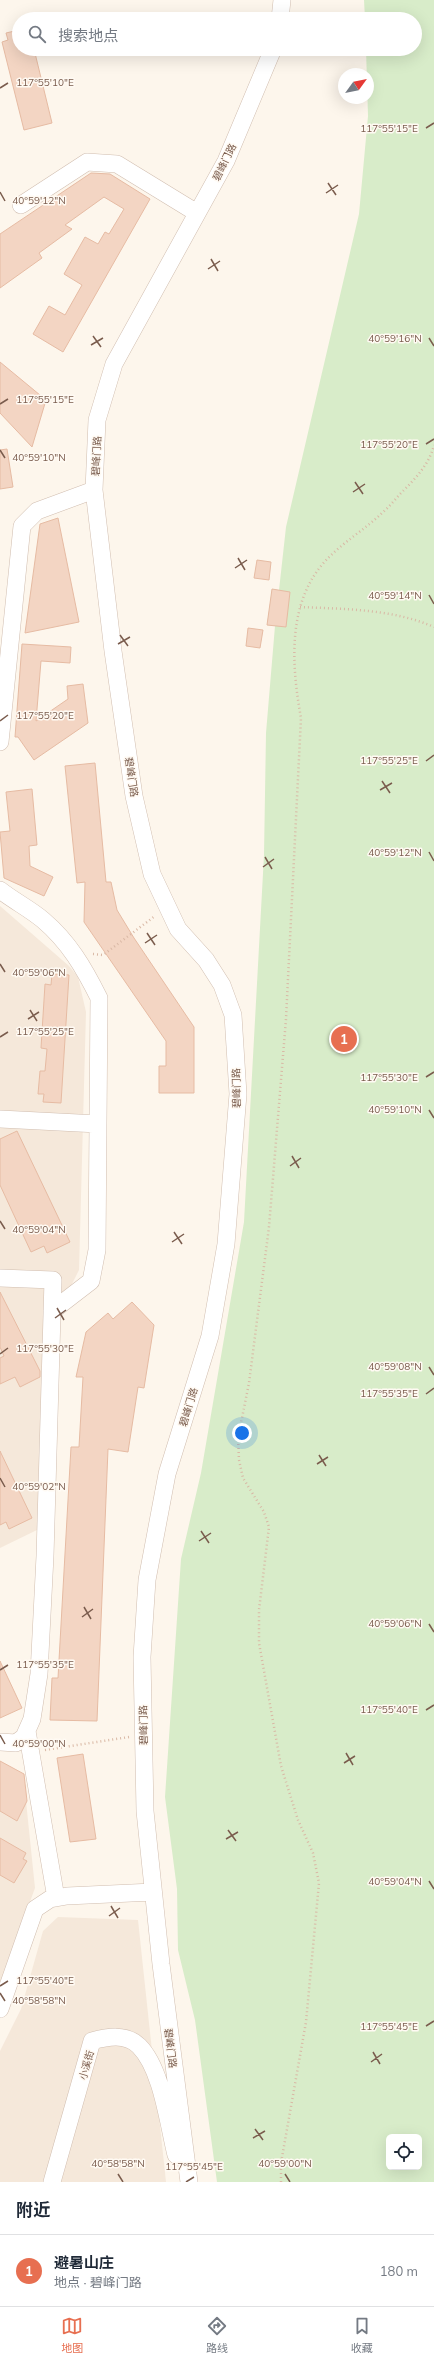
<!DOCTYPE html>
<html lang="zh">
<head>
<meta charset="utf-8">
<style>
  :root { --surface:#fff; --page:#f2f2f3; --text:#1f2937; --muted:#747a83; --line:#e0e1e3; --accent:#e76f51 }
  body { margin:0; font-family:Mulish,"Noto Sans SC",sans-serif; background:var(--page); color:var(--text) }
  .controls { position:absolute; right:12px; bottom:12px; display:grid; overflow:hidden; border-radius:6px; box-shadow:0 4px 16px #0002 }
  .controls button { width:36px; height:36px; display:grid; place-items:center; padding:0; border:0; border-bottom:1px solid var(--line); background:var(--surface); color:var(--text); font:20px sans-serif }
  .compass { position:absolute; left:338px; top:68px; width:36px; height:36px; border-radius:50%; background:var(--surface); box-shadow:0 4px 16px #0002; rotate:57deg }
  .you { position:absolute; left:242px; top:1433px; width:14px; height:14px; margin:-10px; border:3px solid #fff; border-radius:50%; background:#1a73e8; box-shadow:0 0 0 6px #1a73e833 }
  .badge { display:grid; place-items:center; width:26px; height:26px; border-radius:50%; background:var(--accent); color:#fff; font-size:13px; font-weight:700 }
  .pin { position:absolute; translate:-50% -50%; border:2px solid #fff; box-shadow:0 1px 4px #0006 }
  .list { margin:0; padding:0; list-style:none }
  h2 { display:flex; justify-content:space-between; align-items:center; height:52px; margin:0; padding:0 16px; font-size:17px }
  h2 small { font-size:13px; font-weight:400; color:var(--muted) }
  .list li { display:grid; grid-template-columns:26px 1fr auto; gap:12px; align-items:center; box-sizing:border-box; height:72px; padding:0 16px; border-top:1px solid var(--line) }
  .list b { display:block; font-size:15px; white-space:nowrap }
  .list p { margin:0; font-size:13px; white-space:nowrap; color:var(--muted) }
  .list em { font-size:13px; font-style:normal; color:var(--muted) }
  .icon { flex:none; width:22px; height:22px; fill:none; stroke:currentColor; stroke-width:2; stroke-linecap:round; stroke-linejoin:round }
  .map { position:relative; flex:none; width:434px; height:2182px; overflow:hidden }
  .search { position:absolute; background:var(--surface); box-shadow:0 4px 16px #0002; left:12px; right:12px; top:12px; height:44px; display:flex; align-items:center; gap:10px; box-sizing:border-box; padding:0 14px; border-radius:22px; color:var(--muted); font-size:15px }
  .sheet { height:124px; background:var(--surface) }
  nav { display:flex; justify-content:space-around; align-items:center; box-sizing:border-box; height:56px; border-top:1px solid var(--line); background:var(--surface); font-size:11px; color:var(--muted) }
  nav a { display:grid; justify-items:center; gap:2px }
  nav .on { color:var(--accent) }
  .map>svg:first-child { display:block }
  .residential { fill:#f5e8da }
  .green { fill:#d8ecc9; fill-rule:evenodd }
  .building { fill:#f3d5c3; stroke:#e6bba3 }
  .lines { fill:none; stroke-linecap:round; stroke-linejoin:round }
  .minor-casing { stroke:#d1beb0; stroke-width:18 }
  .path { stroke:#d9b8a5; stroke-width:2.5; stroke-dasharray:1 3; stroke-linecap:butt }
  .minor { stroke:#fff; stroke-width:17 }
  .ticks { fill:none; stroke:#7a5c4d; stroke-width:1.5 }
  .labels { text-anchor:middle; stroke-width:3; stroke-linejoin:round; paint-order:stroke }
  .street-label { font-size:10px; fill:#7a5c4d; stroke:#fffaf3 }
  .ticks-label { font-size:10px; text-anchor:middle; fill:#7a5c4d; stroke:#fffaf3; stroke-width:3; stroke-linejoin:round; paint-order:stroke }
</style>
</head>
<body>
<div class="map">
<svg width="434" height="2182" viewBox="0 0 434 2182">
  <rect width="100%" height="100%" fill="#fdf6ec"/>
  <!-- residential -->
  <path class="residential" d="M 0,906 L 69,966 L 78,977 L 86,1012 L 79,1270 L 69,1290 L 52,1297 L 37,1530 L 0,1548 Z
    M 0,1767 L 24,1782 L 35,1888 L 0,1983 Z
    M 58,1917 L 138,1920 L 166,2182 L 0,2182 L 0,2051 L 21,2009 L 43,1931 Z"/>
  <!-- green -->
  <path class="green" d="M 364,0 L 434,0 L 434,2182 L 217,2182 L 195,2020 L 178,1950 L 177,1889 L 165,1797 L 181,1559 L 201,1473 L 244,1222 L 264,855 L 266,733 L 275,626 L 267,625 L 272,589 L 279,590 L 286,527 L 359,214 L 368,116 L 366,49 L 415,49 L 415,19 L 365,19 ZM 389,2137 L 419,2137 L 419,2167 L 389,2167 Z"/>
  <!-- building -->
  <path class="building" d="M 19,30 L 19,49 L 34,49 L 52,123 L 24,130 L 2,42 L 8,40 L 6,33 Z
    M 91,173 L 110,174 L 150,199 L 63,352 L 33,334 L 49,306 L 65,315 L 82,285 L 64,274 L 85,237 L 98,244 L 105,232 L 109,234 L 124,209 L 104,197 L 65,225 L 72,229 L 39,253 L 42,258 L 0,288 L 0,234 Z
    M 0,362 L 46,400 L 32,447 L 0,413 Z
    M 7,449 L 13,487 L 0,489 L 0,450 Z
    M 58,518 L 79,622 L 25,633 L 40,524 Z
    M 257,560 L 271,562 L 269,580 L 254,578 Z
    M 272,589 L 290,592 L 286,627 L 267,625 Z
    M 248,628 L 263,630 L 260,648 L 246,646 Z
    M 22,644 L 71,647 L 70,663 L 41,661 L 36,721 L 68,699 L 67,686 L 83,684 L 88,723 L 34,760 L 18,737 L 15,737 Z
    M 95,763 L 106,882 L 111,882 L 117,910 L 134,938 L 194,1027 L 194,1093 L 159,1093 L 159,1066 L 166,1066 L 166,1041 L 84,922 L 85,882 L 77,883 L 65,766 Z
    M 32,789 L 37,845 L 29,846 L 30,866 L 53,877 L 44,896 L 4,878 L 0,832 L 10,831 L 6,792 Z
    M 52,974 L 69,975 L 61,1103 L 43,1102 L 44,1094 L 38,1094 L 40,1071 L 45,1071 L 47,1049 L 41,1048 L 45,984 L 51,985 Z
    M 17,1131 L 70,1242 L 47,1253 L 44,1246 L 31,1252 L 0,1185 L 0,1139 Z
    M 0,1292 L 40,1371 L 40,1377 L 20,1387 L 15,1377 L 0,1384 L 0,1358 L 4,1356 L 0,1347 Z
    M 132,1302 L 154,1325 L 144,1388 L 138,1387 L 128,1452 L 108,1449 L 97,1721 L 50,1720 L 52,1678 L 58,1678 L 71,1447 L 79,1447 L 83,1377 L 76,1377 L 86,1332 L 108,1313 L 113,1319 Z
    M 0,1451 L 32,1518 L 9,1529 L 6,1522 L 0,1525 Z
    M 0,1661 L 22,1708 L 0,1718 Z
    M 83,1754 L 96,1839 L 70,1842 L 57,1758 Z
    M 0,1761 L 24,1774 L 27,1801 L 17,1821 L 0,1811 Z
    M 0,1838 L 26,1853 L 23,1859 L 27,1861 L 14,1883 L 0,1875 Z"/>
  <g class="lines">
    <defs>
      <path id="minor" d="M 280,19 L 282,0
        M 21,205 L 87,162 L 117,164 L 197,213
        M 0,742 L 22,526 L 37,511 L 94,490
        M 0,890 C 14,901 30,909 43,920 C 69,942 84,968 99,998 L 97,1250 L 91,1281 L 52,1311
        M 0,1119 L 98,1124
        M 0,1278 L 53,1280 L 45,1556 L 39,1674 L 32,1719 L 24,1737 L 16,1743 L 0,1742
        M 27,1731 L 56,1898
        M 0,2009 L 35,1909 L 50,1899 L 67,1896 L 153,1892
        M 52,2182 L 92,2041 C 107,2037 126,2033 139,2046 C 162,2069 168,2123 176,2155
        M 189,2182 L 161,1964 L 145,1811 L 142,1657 L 147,1580 L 167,1474 L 210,1336 L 226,1244 L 238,1094 L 233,1015 L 222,985 L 206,960 L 178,929 L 152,874 L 134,796 L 113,651 L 94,490 L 97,420 L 114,364 L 226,161 L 273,49"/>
    </defs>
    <!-- minor casing -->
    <use href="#minor" class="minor-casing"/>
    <!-- path -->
    <path class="path" d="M 300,607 C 345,609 393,609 434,627
      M 93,954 L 103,955 L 155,916
      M 45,1750 L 129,1737
      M 281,2182 L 281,2163 L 306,2022 L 319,1883 L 313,1853 L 298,1820 L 281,1766 L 276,1738 L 259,1643 L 259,1610 L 269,1527 L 264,1512 L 243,1478 L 239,1460 L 238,1438 L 249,1383 L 269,1227 L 286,1019 L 301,718 C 292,668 287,608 321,566 C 338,545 362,532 381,514 C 388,508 394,501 400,494 C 415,479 429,465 434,445"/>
    <!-- minor -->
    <use href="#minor" class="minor"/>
  </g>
  <!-- ticks -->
  <path class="ticks" d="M 0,88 L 8,83M 426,128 L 434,123M 328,183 L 336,195M 0,192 L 5,201M 326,193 L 338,185M 211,259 L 218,271M 208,269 L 220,261M 93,336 L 101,347M 429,338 L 434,346M 91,345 L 103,338M 0,404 L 8,399M 426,444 L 434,439M 0,450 L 5,458M 355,482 L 363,494M 353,492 L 365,484M 238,558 L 245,570M 235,568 L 247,560M 429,595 L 434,604M 120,635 L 128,646M 118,644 L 130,637M 0,721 L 8,715M 426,761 L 434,755M 382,781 L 390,793M 380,790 L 392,783M 429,852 L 434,861M 265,857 L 272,869M 263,867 L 274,859M 147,933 L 155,945M 145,943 L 157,935M 0,964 L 5,972M 30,1010 L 37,1021M 28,1019 L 39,1012M 0,1037 L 8,1032M 426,1077 L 434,1072M 429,1110 L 434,1118M 292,1156 L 299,1168M 290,1166 L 301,1158M 0,1221 L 5,1229M 174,1232 L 182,1244M 172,1242 L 184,1234M 57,1308 L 64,1320M 55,1318 L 66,1310M 0,1354 L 8,1348M 429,1367 L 434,1375M 426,1394 L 434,1388M 319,1455 L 326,1466M 317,1464 L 328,1457M 0,1478 L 5,1487M 201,1531 L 209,1543M 199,1541 L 211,1533M 84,1607 L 91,1619M 82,1617 L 93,1609M 429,1624 L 434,1632M 0,1670 L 8,1665M 426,1710 L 434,1705M 0,1735 L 5,1744M 346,1753 L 353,1765M 344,1763 L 355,1756M 228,1830 L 236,1841M 226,1839 L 238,1832M 429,1881 L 434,1889M 111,1906 L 118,1918M 109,1916 L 120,1908M 0,1986 L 8,1981M 0,1993 L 5,2001M 426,2026 L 434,2021M 373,2052 L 380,2064M 371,2062 L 382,2054M 255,2129 L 263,2140M 253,2138 L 265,2131M 118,2174 L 123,2182M 285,2174 L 290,2182M 186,2182 L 194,2177"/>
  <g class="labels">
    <!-- street labels -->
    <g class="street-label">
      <text transform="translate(224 162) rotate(-64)" y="4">碧峰门路</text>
      <text transform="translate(96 456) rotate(-87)" y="4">碧峰门路</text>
      <text transform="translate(132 777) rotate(81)" y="4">碧峰门路</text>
      <text transform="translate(236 1088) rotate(-91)" y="4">碧峰门路</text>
      <text transform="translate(188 1407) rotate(-73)" y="4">碧峰门路</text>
      <text transform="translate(143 1725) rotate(-91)" y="4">碧峰门路</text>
      <text transform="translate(171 2048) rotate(83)" y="4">碧峰门路</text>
      <text transform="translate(86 2065) rotate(-74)" y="4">小溪街</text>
    </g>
  </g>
  <g class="ticks-label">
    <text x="45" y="86">117°55'10"E</text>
    <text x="389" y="132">117°55'15"E</text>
    <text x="39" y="204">40°59'12"N</text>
    <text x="395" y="342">40°59'16"N</text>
    <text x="45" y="403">117°55'15"E</text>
    <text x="389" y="448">117°55'20"E</text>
    <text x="39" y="461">40°59'10"N</text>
    <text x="395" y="599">40°59'14"N</text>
    <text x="45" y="719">117°55'20"E</text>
    <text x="389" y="764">117°55'25"E</text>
    <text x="395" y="856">40°59'12"N</text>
    <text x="39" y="976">40°59'06"N</text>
    <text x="45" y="1035">117°55'25"E</text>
    <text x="389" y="1081">117°55'30"E</text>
    <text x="395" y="1113">40°59'10"N</text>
    <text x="39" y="1233">40°59'04"N</text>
    <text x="45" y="1352">117°55'30"E</text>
    <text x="395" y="1370">40°59'08"N</text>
    <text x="389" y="1397">117°55'35"E</text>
    <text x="39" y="1490">40°59'02"N</text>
    <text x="395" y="1627">40°59'06"N</text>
    <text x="45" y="1668">117°55'35"E</text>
    <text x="389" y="1713">117°55'40"E</text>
    <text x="39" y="1747">40°59'00"N</text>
    <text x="395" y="1885">40°59'04"N</text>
    <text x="45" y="1984">117°55'40"E</text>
    <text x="39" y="2004">40°58'58"N</text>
    <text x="389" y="2030">117°55'45"E</text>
    <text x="118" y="2167">40°58'58"N</text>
    <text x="285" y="2167">40°59'00"N</text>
    <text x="194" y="2170">117°55'45"E</text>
  </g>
</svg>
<div class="controls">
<button><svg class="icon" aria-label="locate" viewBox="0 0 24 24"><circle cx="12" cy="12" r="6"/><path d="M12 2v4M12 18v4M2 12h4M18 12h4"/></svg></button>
</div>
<svg class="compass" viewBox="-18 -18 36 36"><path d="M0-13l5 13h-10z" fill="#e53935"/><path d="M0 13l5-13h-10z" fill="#747a83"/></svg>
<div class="you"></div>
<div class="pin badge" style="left:344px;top:1039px">1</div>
<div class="search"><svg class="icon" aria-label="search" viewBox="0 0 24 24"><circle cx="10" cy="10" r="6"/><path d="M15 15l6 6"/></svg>搜索地点</div>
</div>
<section class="sheet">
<h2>附近<small></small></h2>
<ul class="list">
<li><span class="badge">1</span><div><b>避暑山庄</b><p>地点 · 碧峰门路</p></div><em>180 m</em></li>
</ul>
</section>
<nav>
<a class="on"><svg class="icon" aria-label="map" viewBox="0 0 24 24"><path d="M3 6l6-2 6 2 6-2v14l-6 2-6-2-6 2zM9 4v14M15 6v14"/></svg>地图</a>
<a><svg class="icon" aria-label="directions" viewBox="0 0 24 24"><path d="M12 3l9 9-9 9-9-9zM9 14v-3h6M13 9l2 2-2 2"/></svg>路线</a>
<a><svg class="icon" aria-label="saved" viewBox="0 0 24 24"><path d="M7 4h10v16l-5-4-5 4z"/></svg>收藏</a>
</nav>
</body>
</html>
